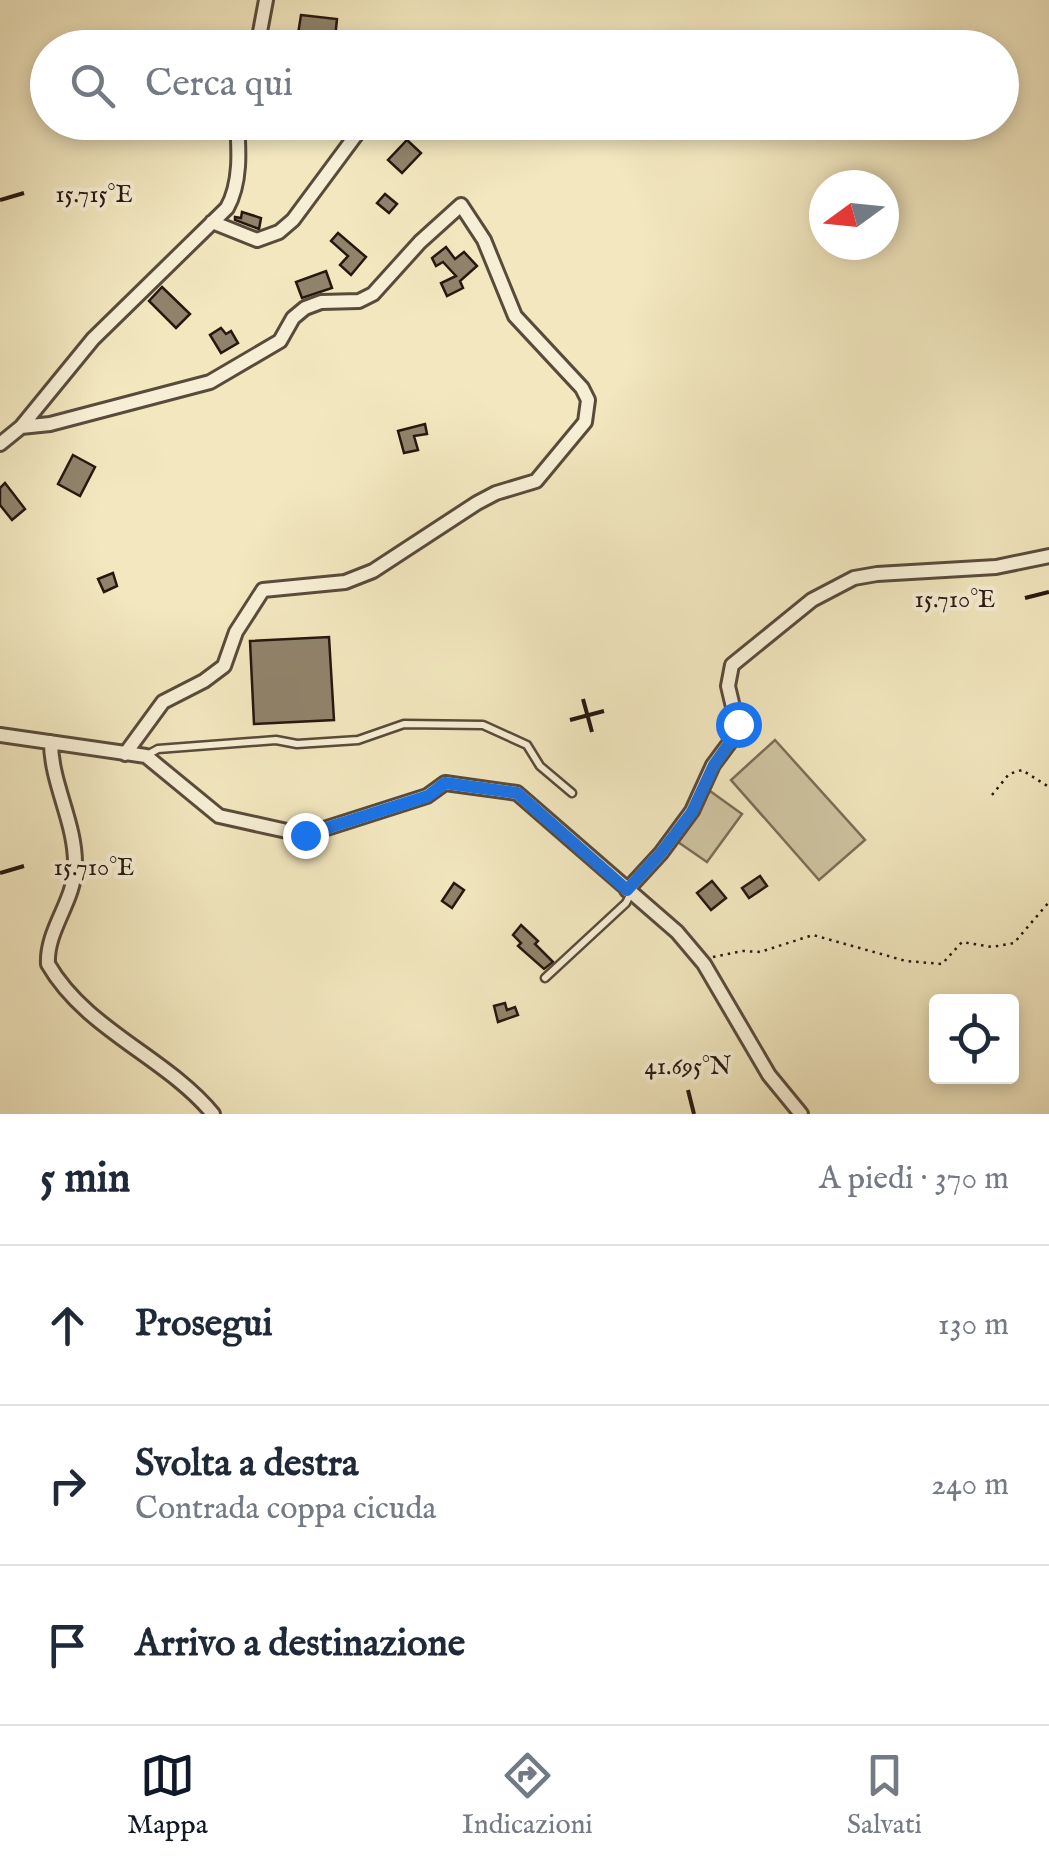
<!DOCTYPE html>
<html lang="it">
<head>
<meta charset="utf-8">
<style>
  :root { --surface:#fff; --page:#f2f2f3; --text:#1f2937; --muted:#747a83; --line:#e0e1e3; --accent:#111827 }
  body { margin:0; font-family:"IM FELL English",serif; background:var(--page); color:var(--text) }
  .controls { position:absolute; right:30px; bottom:30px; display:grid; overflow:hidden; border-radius:10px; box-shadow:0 5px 15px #0003 }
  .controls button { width:90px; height:90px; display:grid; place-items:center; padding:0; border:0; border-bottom:2px solid var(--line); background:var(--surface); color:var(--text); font:50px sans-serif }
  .compass { position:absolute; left:809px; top:170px; width:90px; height:90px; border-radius:50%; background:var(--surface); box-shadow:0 5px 15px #0003; rotate:255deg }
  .stop { position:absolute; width:30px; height:30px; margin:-22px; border:8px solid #1a73e8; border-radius:50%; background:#fff }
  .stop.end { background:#1a73e8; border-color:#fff; box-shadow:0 2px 10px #0008 }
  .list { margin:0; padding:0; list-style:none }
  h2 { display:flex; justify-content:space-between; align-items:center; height:130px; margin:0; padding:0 40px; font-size:42px }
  h2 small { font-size:32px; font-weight:400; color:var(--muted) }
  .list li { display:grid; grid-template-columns:65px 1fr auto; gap:30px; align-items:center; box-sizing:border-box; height:160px; padding:0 40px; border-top:2px solid var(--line) }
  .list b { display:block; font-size:38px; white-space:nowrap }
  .list p { margin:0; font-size:32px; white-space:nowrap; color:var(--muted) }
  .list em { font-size:32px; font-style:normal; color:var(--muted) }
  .icon { flex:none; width:55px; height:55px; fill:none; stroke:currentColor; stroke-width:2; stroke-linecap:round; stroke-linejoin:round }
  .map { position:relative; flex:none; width:1049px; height:1114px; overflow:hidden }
  .search { position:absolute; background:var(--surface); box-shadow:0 5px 15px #0003; left:30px; right:30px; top:30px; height:110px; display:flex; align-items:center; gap:25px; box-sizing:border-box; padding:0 35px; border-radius:55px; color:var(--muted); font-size:38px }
  .sheet { height:610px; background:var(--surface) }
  nav { display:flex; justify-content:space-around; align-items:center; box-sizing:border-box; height:140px; border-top:2px solid var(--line); background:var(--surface); font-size:28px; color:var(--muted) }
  nav a { display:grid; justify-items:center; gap:5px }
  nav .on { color:var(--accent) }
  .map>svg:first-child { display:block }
  .green { fill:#cfc4a1; stroke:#7a6e58; stroke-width:2.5 }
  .building { fill:#90836b; stroke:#26170f; stroke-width:2.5 }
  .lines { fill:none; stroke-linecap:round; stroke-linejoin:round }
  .lane-casing { stroke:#594b3b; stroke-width:11 }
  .street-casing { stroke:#594b3b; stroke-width:18 }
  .path { stroke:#26170f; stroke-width:2.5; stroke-dasharray:2.5 5; stroke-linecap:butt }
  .lane { stroke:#f7efd5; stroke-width:6 }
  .street { stroke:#f7efd5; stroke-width:12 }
  .route { stroke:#1a73e8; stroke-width:12 }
  .ticks { fill:none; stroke:#26170f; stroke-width:4 }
  .ticks-label { font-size:25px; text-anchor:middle; fill:#26170f; stroke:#f7efd5; stroke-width:8; stroke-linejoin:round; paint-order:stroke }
</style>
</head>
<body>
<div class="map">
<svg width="1049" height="1114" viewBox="0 0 1049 1114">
  <rect width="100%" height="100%" fill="#f2e7bf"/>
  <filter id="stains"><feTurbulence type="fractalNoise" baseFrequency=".002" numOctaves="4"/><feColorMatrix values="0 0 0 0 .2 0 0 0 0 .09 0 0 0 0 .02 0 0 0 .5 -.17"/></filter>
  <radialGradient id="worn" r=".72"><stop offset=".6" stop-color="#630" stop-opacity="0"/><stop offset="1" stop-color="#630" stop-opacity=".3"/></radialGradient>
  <!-- green -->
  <path class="green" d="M 775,740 L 865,840 L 819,880 L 731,780 Z
    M 710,791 L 742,814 L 707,862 L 675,840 Z"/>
  <!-- building -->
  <path class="building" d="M 301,15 L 337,19 L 335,38 L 298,34 Z
    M 407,140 L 421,153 L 402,173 L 388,160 Z
    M 385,194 L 397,204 L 389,213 L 377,203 Z
    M 242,212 L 261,218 L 259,229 L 235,220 L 235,217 L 241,218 Z
    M 338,233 L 366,257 L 351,275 L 340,265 L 348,256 L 331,241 Z
    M 446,247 L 455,259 L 464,252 L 477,266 L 460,281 L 463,288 L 447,296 L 441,283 L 456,276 L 443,262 L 436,266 L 432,258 Z
    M 326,271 L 332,288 L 302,298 L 296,282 Z
    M 162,287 L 190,314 L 176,328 L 149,301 Z
    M 221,328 L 226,334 L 231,331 L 238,343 L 221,353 L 210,335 Z
    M 425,424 L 427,434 L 414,436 L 418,450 L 404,453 L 398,431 Z
    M 73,455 L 95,467 L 80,496 L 58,484 Z
    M 5,483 L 25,509 L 12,520 L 0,505 L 0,488 Z
    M 113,573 L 117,586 L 104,592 L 98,579 Z
    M 329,637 L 334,720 L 254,724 L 250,641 Z
    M 760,876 L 767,886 L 749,898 L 742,888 Z
    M 712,881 L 726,898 L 711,910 L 697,893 Z
    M 454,883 L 464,890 L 452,908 L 442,901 Z
    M 521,925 L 538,941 L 535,944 L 553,962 L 544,969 L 518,946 L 521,943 L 513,935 Z
    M 505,1003 L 507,1010 L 515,1007 L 518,1015 L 498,1022 L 494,1006 Z"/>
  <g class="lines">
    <defs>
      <path id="lane" d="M 147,755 L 158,749 L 276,740 L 297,744 L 358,740 L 404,724 L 483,725 L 527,745 L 540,766 L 572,793
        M 545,978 L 626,903 L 630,895"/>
      <path id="street" d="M 257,48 L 266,0
        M 212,222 L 257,240 L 279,232 L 293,220 L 356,135
        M 21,427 L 50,424 L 210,382 L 280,341 L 293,318 L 305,308 L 321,302 L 359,301 L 373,294 L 420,242 L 461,205 L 484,240 L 515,316 L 582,388 L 588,400 L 585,422 L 536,481 L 496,493 L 477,503 L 373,571 L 345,582 L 263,590 L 236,632 L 224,666 L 204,681 L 163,702 L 125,754
        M 0,444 L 21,427 L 93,339 L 227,208 C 241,183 239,151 237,122
        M 0,735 L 146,756 L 219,816 L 305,835 L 427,796 L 445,783 L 517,793 L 677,932 L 704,964 L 769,1075 L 801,1114
        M 51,742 C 51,784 76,823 75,866 C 75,901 46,930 48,964 C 86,1030 166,1057 213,1114
        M 627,890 L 661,853 L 692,811 L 713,765 L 736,734 L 737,724 L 728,686 L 732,665 L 812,600 L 854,578 L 877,574 L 996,567 L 1049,556"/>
    </defs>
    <!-- lane casing -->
    <use href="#lane" class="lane-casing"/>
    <!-- street casing -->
    <use href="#street" class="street-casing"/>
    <!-- path -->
    <path class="path" d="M 992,795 L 1009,774 L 1022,770 L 1049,787
      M 713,957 L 743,951 L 760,952 L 813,935 L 906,961 L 942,964 L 962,942 L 992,947 L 1014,943 L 1049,902"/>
    <!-- lane -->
    <use href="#lane" class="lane"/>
    <!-- street -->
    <use href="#street" class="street"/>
  </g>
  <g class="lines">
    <!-- route -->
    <path class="route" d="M 305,835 L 428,796 L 445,783 L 517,793 L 627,890 L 661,853 L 692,812 L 714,765 L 736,734 L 738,724"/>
  </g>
  <!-- ticks -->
  <path class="ticks" d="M 0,200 L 24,193M 1025,598 L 1049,592M 583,699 L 592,732M 570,720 L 604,711M 0,873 L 24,866M 688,1090 L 694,1114"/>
  <g class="ticks-label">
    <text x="94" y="202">15.715°E</text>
    <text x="955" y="607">15.710°E</text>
    <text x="94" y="875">15.710°E</text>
    <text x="688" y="1074">41.695°N</text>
  </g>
  <rect width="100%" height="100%" filter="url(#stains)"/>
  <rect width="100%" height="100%" fill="url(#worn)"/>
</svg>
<div class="controls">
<button><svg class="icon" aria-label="locate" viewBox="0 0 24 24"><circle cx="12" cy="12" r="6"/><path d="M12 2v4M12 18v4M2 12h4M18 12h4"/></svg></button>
</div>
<svg class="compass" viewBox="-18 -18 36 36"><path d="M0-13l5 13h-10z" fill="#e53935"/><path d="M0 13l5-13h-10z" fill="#747a83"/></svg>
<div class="stop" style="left:738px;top:724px"></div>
<div class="stop end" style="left:305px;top:835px"></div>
<div class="search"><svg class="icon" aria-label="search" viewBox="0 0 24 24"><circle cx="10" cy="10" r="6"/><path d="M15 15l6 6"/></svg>Cerca qui</div>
</div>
<section class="sheet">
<h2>5 min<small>A piedi · 370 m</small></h2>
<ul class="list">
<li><svg class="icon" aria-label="ahead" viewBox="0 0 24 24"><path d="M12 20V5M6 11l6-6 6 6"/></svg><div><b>Prosegui</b></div><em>130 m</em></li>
<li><svg class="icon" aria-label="right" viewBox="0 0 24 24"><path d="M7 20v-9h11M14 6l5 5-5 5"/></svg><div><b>Svolta a destra</b><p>Contrada coppa cicuda</p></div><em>240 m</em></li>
<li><svg class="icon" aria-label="arrive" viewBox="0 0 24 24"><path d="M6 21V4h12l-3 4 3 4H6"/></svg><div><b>Arrivo a destinazione</b></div></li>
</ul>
</section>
<nav>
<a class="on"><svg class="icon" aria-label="map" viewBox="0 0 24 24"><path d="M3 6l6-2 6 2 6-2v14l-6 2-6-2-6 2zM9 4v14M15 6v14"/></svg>Mappa</a>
<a><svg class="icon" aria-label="directions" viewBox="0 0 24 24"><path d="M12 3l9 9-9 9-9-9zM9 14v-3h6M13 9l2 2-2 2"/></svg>Indicazioni</a>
<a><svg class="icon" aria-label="saved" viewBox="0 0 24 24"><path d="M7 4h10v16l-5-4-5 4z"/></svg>Salvati</a>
</nav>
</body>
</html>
